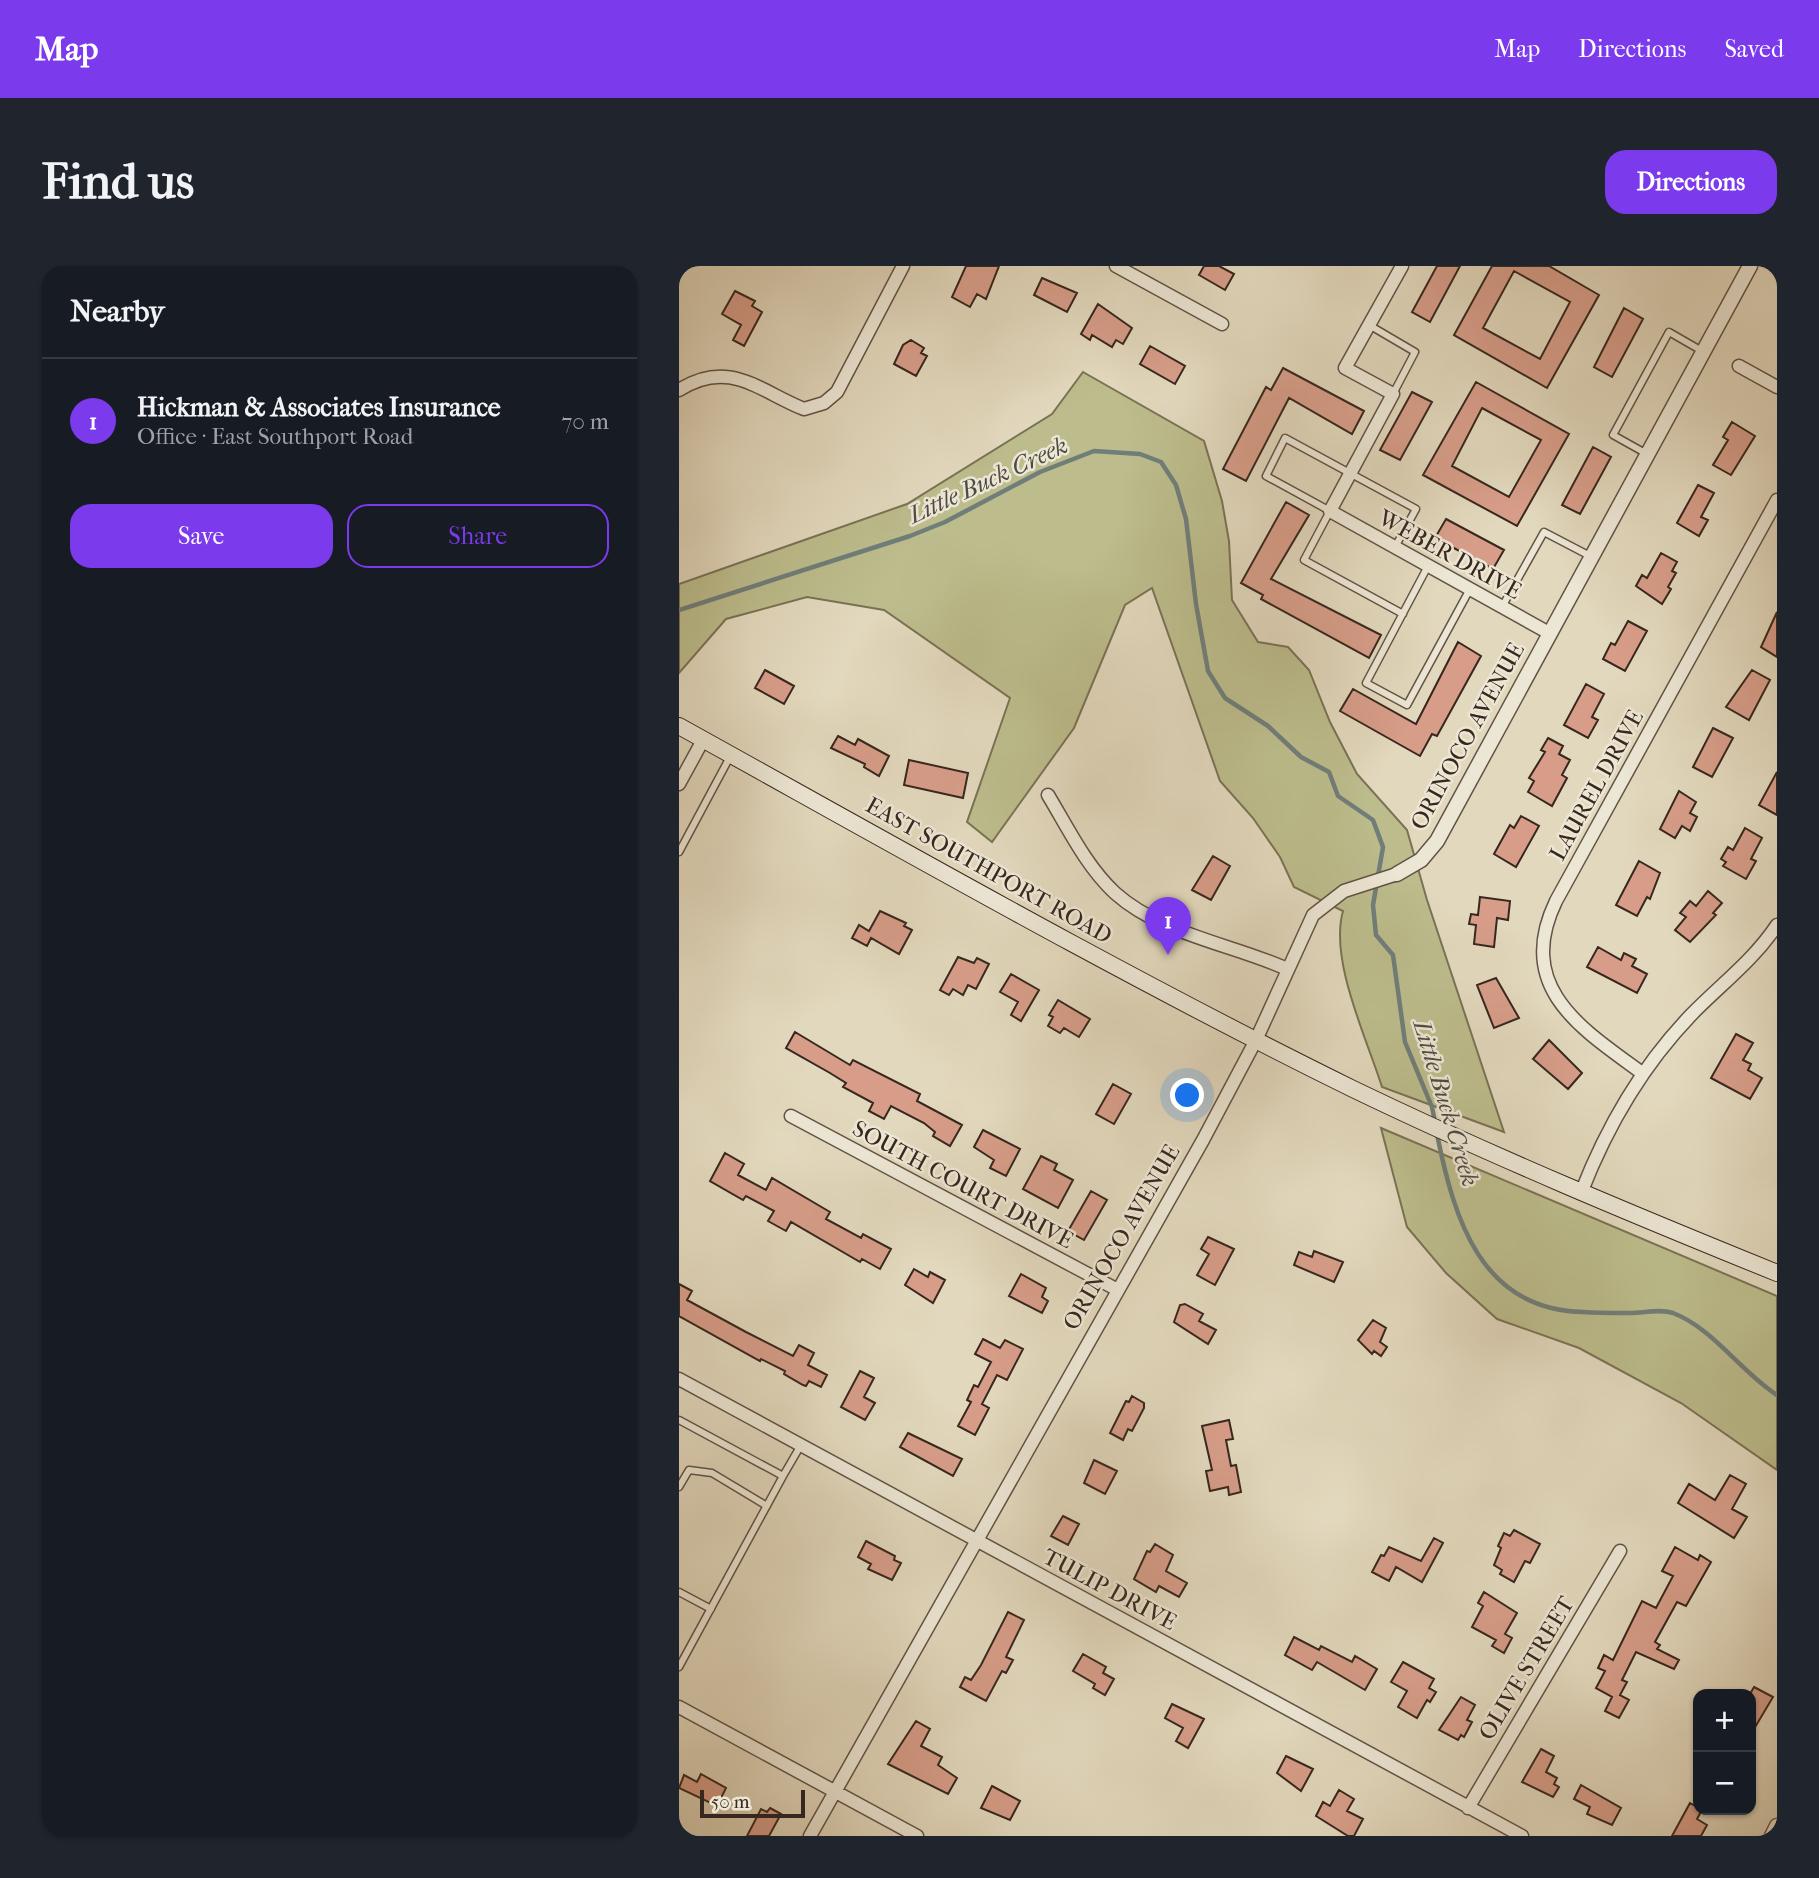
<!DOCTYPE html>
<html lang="en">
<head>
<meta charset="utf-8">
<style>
  :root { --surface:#171b24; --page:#20242c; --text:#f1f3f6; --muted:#9ea1a6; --line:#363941; --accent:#7c3aed }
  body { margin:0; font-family:"IM FELL French Canon",serif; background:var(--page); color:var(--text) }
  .controls { position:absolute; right:21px; bottom:21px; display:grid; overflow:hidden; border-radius:14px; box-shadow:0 2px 5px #0004 }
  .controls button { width:63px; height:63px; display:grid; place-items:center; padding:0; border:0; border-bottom:2px solid var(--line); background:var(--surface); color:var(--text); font:35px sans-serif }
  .scale { position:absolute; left:21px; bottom:18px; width:105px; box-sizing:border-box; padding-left:7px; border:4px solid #37271e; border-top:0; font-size:19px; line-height:24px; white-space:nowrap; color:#37271e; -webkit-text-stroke:5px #ece6d4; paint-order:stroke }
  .you { position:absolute; left:509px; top:830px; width:24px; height:24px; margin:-18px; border:5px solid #fff; border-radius:50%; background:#1a73e8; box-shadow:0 0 0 10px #1a73e833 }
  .badge { display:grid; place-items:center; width:46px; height:46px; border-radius:50%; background:var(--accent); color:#fff; font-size:23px; font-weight:700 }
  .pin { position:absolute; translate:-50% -58px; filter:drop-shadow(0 2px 4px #0008) }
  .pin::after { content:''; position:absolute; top:37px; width:24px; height:21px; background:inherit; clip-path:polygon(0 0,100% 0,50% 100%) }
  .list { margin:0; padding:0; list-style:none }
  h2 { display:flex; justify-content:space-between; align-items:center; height:91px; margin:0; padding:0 28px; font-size:30px }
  h2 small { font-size:23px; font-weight:400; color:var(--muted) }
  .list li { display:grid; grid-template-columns:46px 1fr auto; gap:21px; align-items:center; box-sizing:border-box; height:126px; padding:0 28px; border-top:2px solid var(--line) }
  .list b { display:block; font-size:26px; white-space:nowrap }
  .list p { margin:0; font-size:23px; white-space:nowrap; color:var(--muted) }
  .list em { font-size:23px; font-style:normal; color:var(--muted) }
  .actions { display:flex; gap:14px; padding:21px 28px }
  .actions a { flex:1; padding:16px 0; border:2px solid var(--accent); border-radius:21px; text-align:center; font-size:24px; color:var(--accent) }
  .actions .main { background:var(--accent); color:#fff }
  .map { position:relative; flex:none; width:1098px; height:1570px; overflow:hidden; border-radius:21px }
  header { display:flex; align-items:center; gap:42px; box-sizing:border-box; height:98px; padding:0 35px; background:var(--accent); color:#fff }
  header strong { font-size:33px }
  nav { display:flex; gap:38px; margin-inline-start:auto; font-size:24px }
  .intro { display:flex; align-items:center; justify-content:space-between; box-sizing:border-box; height:168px; padding:0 42px }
  h1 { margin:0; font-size:49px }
  .button { padding:18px 32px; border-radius:21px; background:var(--accent); color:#fff; font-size:24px; font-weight:700 }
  main { display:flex; gap:42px; padding:0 42px }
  aside { flex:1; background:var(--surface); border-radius:21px; box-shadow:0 2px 5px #0004 }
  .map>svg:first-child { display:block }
  .green { fill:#bcbc8c; stroke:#7a7255; stroke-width:2 }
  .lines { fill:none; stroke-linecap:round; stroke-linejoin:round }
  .stream { stroke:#707e7a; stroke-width:4.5 }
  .building { fill:#d79d89; stroke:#37271e; stroke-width:2; fill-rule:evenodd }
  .service-casing { stroke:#625346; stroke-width:9 }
  .minor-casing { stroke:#625346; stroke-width:15 }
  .tertiary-casing { stroke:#625346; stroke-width:17 }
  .secondary-casing { stroke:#37271e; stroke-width:18 }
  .service { stroke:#ece6d4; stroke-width:6 }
  .minor { stroke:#ece6d4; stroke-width:12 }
  .tertiary { stroke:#ece6d4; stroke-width:14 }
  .secondary { stroke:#ece6d4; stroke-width:16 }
  .labels { text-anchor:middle; stroke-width:5; stroke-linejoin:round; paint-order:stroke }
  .street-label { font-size:23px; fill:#37271e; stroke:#ece6d4 }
  .water-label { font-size:24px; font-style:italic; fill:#4f4b44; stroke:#ece6d4 }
</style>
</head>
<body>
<header>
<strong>Map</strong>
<nav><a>Map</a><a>Directions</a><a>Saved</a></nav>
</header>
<div class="intro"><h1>Find us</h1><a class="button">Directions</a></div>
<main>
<aside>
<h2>Nearby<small></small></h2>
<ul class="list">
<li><span class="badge">1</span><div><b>Hickman &amp; Associates Insurance</b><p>Office · East Southport Road</p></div><em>70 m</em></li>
</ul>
<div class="actions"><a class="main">Save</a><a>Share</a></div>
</aside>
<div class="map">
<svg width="1098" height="1570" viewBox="0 0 1098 1570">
  <rect width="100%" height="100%" fill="#e2d8bd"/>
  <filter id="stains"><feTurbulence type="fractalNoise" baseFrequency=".00286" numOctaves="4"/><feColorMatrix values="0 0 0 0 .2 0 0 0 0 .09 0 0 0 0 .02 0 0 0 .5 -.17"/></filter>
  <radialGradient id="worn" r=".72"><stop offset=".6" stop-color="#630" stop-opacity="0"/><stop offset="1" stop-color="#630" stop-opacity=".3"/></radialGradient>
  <!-- green -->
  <path class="green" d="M 404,106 L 525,175 L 543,235 L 550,275 L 553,334 L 579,376 L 609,381 L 630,404 L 651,456 L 678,508 L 728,564 L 748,634 L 825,866 L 703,821 C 688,773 650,694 664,645 L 615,621 L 601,591 L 574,552 L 541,515 L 473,322 L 446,339 L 395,462 L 313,576 L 288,556 L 331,432 L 205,344 L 128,331 L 47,353 L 0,407 L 0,318 L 228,238 L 373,148 Z
    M 702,862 L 1098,1030 L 1098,1204 L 1002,1137 L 900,1082 L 818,1053 L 767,1007 L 728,961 Z"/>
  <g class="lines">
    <!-- stream -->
    <path class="stream" d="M 0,344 L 231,270 L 266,256 L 361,206 L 415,185 L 461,188 L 482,196 L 497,219 L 507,253 L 517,338 L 529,405 L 546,432 L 589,460 L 622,491 L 650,506 L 659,530 L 694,554 L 704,581 L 694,639 L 697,669 L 714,689 L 726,776 L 753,841 L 756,856
      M 758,868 C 775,953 802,1044 904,1046 C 919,1047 933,1047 947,1047 C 963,1048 979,1042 994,1047 C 1035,1063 1061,1105 1098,1129"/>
  </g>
  <!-- building -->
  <path class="building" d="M 287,0 L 320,0 L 307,33 L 298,28 L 291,41 L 273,31 Z
    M 525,0 L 540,0 L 555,8 L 546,24 L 520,9 Z
    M 758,0 L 781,0 L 751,56 L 733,46 Z
    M 813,0 L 870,0 L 920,29 L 868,122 L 775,69 ZM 835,5 L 891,36 L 861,93 L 804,62 Z
    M 363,12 L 398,27 L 388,46 L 355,29 Z
    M 56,25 L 76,35 L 73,40 L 83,46 L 65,80 L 54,74 L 62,59 L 43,48 Z
    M 419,38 L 453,62 L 444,78 L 437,74 L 433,81 L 413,69 L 411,74 L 402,68 Z
    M 945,42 L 964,53 L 933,111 L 915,101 Z
    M 232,74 L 245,82 L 242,87 L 248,90 L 237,110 L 215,98 L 224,79 Z
    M 471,80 L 506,100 L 496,118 L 461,98 Z
    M 604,102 L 685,145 L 673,168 L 610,132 L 567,215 L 544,203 L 587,121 L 592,124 Z
    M 797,116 L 890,168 L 838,260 L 744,209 ZM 803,142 L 862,174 L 830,231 L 773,200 Z
    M 733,126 L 753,136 L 721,194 L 701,184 Z
    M 1053,156 L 1076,170 L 1052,209 L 1034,199 L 1049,174 L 1044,171 Z
    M 914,181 L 932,191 L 901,248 L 883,239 Z
    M 1019,219 L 1035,227 L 1022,251 L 1029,254 L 1020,270 L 998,257 Z
    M 607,236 L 630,249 L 592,313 L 702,369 L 690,392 L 582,333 L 584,329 L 562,317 Z
    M 767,253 L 825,284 L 814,303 L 756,272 Z
    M 982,287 L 998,296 L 993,305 L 997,307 L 989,321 L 992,323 L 983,338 L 957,320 L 963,309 L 968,312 Z
    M 1098,346 L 1098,391 L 1082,381 Z
    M 949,355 L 968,365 L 946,405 L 924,393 L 932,377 L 936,379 Z
    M 779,376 L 802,390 L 758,470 L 753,468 L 741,490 L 661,445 L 674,423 L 737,458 Z
    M 86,404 L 115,420 L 105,438 L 76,422 Z
    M 1073,404 L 1091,414 L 1070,454 L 1047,441 Z
    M 907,418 L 925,428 L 913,451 L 919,454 L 909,472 L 885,459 Z
    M 1034,462 L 1054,472 L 1033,511 L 1014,501 Z
    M 159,470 L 176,479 L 179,473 L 210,490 L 200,510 L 185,501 L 186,498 L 152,482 Z
    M 869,472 L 884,480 L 880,488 L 891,494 L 883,509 L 888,512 L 873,540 L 849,526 L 855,515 L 850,512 L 866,486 L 862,484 Z
    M 230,494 L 289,507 L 284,532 L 225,519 Z
    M 1098,506 L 1098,549 L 1080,539 Z
    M 1000,525 L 1017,536 L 1011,547 L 1018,551 L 1011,565 L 1003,560 L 996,572 L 981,563 Z
    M 842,550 L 860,560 L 837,601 L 815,588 L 831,559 L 835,562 Z
    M 1066,562 L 1083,572 L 1072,593 L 1077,595 L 1067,613 L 1044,600 L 1047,596 L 1042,593 L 1049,581 L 1054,584 Z
    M 534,590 L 551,600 L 532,634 L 513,624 Z
    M 960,595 L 981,607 L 971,633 L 968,631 L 958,650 L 937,639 Z
    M 1029,625 L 1043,637 L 1034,647 L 1037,649 L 1011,676 L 996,664 L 1007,651 L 1001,647 L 1011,635 L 1017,640 Z
    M 801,631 L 831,635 L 829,654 L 818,652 L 815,681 L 795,678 L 797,659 L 790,658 L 792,648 L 799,649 Z
    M 201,645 L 227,657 L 225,660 L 233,664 L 220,688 L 192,672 L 188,680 L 173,672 L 180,659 L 190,665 Z
    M 919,681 L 942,694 L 945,687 L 957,693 L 953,700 L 968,708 L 958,727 L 908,701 Z
    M 279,691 L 295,697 L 298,692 L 310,698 L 297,723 L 289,719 L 284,729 L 274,723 L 270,729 L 261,724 Z
    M 332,708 L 360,724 L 342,755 L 332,749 L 339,736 L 321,726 Z
    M 817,712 L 840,752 L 815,762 L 798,719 Z
    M 379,734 L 411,753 L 400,771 L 385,762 L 381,767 L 369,760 L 374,751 L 370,749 Z
    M 116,766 L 171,799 L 174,794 L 241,828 L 238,835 L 283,859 L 271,880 L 254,870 L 256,866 L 245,857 L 212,840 L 205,853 L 190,845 L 194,837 L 164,821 L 167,817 L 151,807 L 107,782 Z
    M 1057,768 L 1074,777 L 1064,794 L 1072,798 L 1069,804 L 1083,812 L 1071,833 L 1032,812 Z
    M 870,774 L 903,807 L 889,823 L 854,793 Z
    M 434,818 L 452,828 L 435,858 L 417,848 Z
    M 304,864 L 341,883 L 327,910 L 311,902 L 315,894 L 295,881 Z
    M 46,887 L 65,898 L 59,909 L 87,924 L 93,912 L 151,946 L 147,953 L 182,972 L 184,968 L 212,983 L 201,1003 L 183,993 L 181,996 L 112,956 L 107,965 L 89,955 L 95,945 L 67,930 L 64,934 L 31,915 Z
    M 362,890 L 378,898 L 375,904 L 394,914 L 379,942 L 344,923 Z
    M 412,925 L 428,934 L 405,974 L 389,965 Z
    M 529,971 L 555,983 L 536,1019 L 518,1009 L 530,988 L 522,983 Z
    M 635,985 L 664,996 L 655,1016 L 615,999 L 620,986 L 633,991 Z
    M 235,1003 L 249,1011 L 251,1006 L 266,1014 L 254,1037 L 226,1019 Z
    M 342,1008 L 367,1022 L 363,1031 L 369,1035 L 363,1047 L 330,1030 Z
    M 0,1018 L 13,1025 L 8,1034 L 67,1066 L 114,1090 L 120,1079 L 135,1087 L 129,1099 L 148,1109 L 142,1121 L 130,1115 L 127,1120 L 124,1119 L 105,1108 L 106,1105 L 82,1093 L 81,1095 L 0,1050 Z
    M 506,1038 L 524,1048 L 520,1055 L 537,1064 L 529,1078 L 495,1056 L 501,1039 Z
    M 694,1054 L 707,1062 L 701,1076 L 708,1081 L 702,1090 L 695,1085 L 693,1088 L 679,1074 Z
    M 304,1073 L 321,1082 L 326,1074 L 344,1083 L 328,1114 L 318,1109 L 303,1138 L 310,1142 L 296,1169 L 279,1160 L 292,1136 L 288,1134 L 295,1119 L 299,1121 L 312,1096 L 296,1088 Z
    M 181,1105 L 195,1112 L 185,1131 L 196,1137 L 186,1154 L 162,1141 Z
    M 453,1130 L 465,1137 L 465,1142 L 453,1165 L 449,1163 L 444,1174 L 431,1167 L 447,1135 L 450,1136 Z
    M 550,1154 L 554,1173 L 547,1174 L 552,1200 L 557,1199 L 562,1226 L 550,1229 L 549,1221 L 531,1225 L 527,1205 L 533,1204 L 523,1160 Z
    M 229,1167 L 283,1193 L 274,1210 L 221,1181 Z
    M 415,1194 L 438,1205 L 426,1228 L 405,1217 Z
    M 1051,1209 L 1067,1218 L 1053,1243 L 1068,1251 L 1055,1272 L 999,1237 L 1010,1218 L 1036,1234 Z
    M 384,1250 L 400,1258 L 389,1279 L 372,1270 Z
    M 835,1264 L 861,1278 L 851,1297 L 846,1295 L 835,1316 L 821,1308 L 823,1304 L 815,1299 L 822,1282 L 819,1280 L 825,1267 L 831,1270 Z
    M 755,1272 L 764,1277 L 743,1316 L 717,1301 L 710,1315 L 693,1306 L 702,1289 L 705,1290 L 710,1281 L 742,1295 Z
    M 187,1275 L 216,1290 L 215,1294 L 222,1297 L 213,1314 L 189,1303 L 192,1298 L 179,1291 Z
    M 476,1278 L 494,1289 L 487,1305 L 508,1317 L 500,1331 L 480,1320 L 477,1326 L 455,1313 L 468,1285 L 471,1286 Z
    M 996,1281 L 1019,1294 L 1021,1289 L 1032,1296 L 1007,1340 L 998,1336 L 976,1376 L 981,1379 L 978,1383 L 1000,1394 L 995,1403 L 957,1386 L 943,1414 L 948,1416 L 941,1429 L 950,1434 L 940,1452 L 926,1445 L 933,1431 L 917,1422 L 926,1405 L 919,1402 L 925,1389 L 934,1394 L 963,1335 L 977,1342 L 994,1310 L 983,1305 Z
    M 805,1326 L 838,1347 L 826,1368 L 833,1372 L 825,1387 L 813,1380 L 817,1374 L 793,1361 L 804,1340 L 799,1337 Z
    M 329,1346 L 345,1354 L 327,1391 L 334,1394 L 327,1407 L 323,1405 L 307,1435 L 281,1421 L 286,1411 L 292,1414 L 302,1399 Z
    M 615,1371 L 640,1384 L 642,1380 L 673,1396 L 676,1390 L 698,1403 L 686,1424 L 638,1396 L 633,1404 L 606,1389 Z
    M 404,1388 L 427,1401 L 424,1407 L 435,1413 L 426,1429 L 414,1422 L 416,1418 L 394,1405 Z
    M 724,1396 L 755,1413 L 750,1422 L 757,1426 L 751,1436 L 748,1434 L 738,1452 L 719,1441 L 728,1425 L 712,1416 Z
    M 1075,1421 L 1094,1431 L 1072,1468 L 1071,1428 Z
    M 782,1431 L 796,1439 L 788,1454 L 793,1456 L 785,1471 L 782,1469 L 779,1474 L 760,1464 Z
    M 493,1438 L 525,1453 L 509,1482 L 497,1475 L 504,1462 L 486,1452 Z
    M 237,1455 L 251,1463 L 242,1480 L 263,1491 L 259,1499 L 278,1512 L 269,1528 L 209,1498 Z
    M 862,1483 L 875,1490 L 867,1506 L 878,1512 L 875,1518 L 880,1521 L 874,1531 L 843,1516 Z
    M 607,1490 L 634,1503 L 622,1525 L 598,1507 Z
    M 22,1508 L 47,1522 L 38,1540 L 0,1522 L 5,1509 L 18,1516 Z
    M 902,1519 L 942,1542 L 933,1559 L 908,1548 L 911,1541 L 895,1533 Z
    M 313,1520 L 341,1535 L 331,1554 L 302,1542 Z
    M 660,1524 L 675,1533 L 668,1545 L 684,1553 L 675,1570 L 669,1570 L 637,1550 L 644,1536 L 651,1540 Z
    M 1011,1537 L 1023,1544 L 1018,1553 L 1028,1559 L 1022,1570 L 993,1570 Z
    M 91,1542 L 102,1548 L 90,1570 L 68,1570 L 82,1543 L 88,1546 Z"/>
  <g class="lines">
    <defs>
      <path id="service" d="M 690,59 L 736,86 L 714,128
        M 968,188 L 934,169 L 990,66 L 1023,85
        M 716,281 L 737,243 L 606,172 L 587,210 L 651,245 L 625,294 L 724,348
        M 749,300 L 687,417 L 728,439 L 791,323
        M 823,341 L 865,266 L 911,290
        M 0,586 L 52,489
        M 0,1154 L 104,1210 L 0,1401
        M 104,1210 L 122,1179
        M 0,1221 L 10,1204 L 33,1207 L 88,1240
        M 0,1326 L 32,1343"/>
      <path id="minor" d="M 437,0 L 543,58
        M 723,0 L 666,102 L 714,128 L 651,245 L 870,367
        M 1060,100 L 1098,121
        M 0,124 C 50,92 80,125 125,143 L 145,137 L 158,126 L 224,0
        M 0,518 L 24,474
        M 369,529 C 389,562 407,600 436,627 C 483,669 553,678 608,703
        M 963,807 C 903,763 835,722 877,635 L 1098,234
        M 112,850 L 437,1023
        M 902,927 C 928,860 962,801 1012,749 C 1041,719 1074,695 1098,659
        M 0,1113 L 843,1570
        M 0,1441 L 238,1570
        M 789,1542 L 941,1285
        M 131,1570 L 524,874 L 577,774 L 634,649 L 665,625 L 718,608"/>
      <path id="tertiary" d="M 718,608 L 742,594 L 758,575 L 1071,0
        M 1093,1570 L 1098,1560"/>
      <path id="secondary" d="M 0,460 C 222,583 446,711 674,823 C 813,890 955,949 1098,1007"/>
    </defs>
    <!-- service casing -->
    <use href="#service" class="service-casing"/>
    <!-- minor casing -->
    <use href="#minor" class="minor-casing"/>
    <!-- tertiary casing -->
    <use href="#tertiary" class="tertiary-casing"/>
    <!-- secondary casing -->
    <use href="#secondary" class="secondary-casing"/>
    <!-- service -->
    <use href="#service" class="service"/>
    <!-- minor -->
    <use href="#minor" class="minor"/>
    <!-- tertiary -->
    <use href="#tertiary" class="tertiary"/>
    <!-- secondary -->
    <use href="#secondary" class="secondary"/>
  </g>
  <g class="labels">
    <!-- street labels -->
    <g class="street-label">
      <text transform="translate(771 288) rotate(29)" y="8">WEBER DRIVE</text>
      <text transform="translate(788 470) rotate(-61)" y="8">ORINOCO AVENUE</text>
      <text transform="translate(917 519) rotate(-61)" y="8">LAUREL DRIVE</text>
      <text transform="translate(310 604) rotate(29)" y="8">EAST SOUTHPORT ROAD</text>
      <text transform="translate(284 918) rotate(28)" y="8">SOUTH COURT DRIVE</text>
      <text transform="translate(442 971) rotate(-60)" y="8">ORINOCO AVENUE</text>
      <text transform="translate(431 1323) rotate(28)" y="8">TULIP DRIVE</text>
      <text transform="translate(847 1402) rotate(-59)" y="8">OLIVE STREET</text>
    </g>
    <!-- water labels -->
    <g class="water-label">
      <text transform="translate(309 214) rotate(-25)" y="8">Little Buck Creek</text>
      <text transform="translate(767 837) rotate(73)" y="8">Little Buck Creek</text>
    </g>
  </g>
  <rect width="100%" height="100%" filter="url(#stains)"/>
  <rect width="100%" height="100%" fill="url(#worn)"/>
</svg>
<div class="controls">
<button>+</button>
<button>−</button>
</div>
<div class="scale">50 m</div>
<div class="you"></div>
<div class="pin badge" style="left:489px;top:689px">1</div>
</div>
</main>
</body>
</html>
